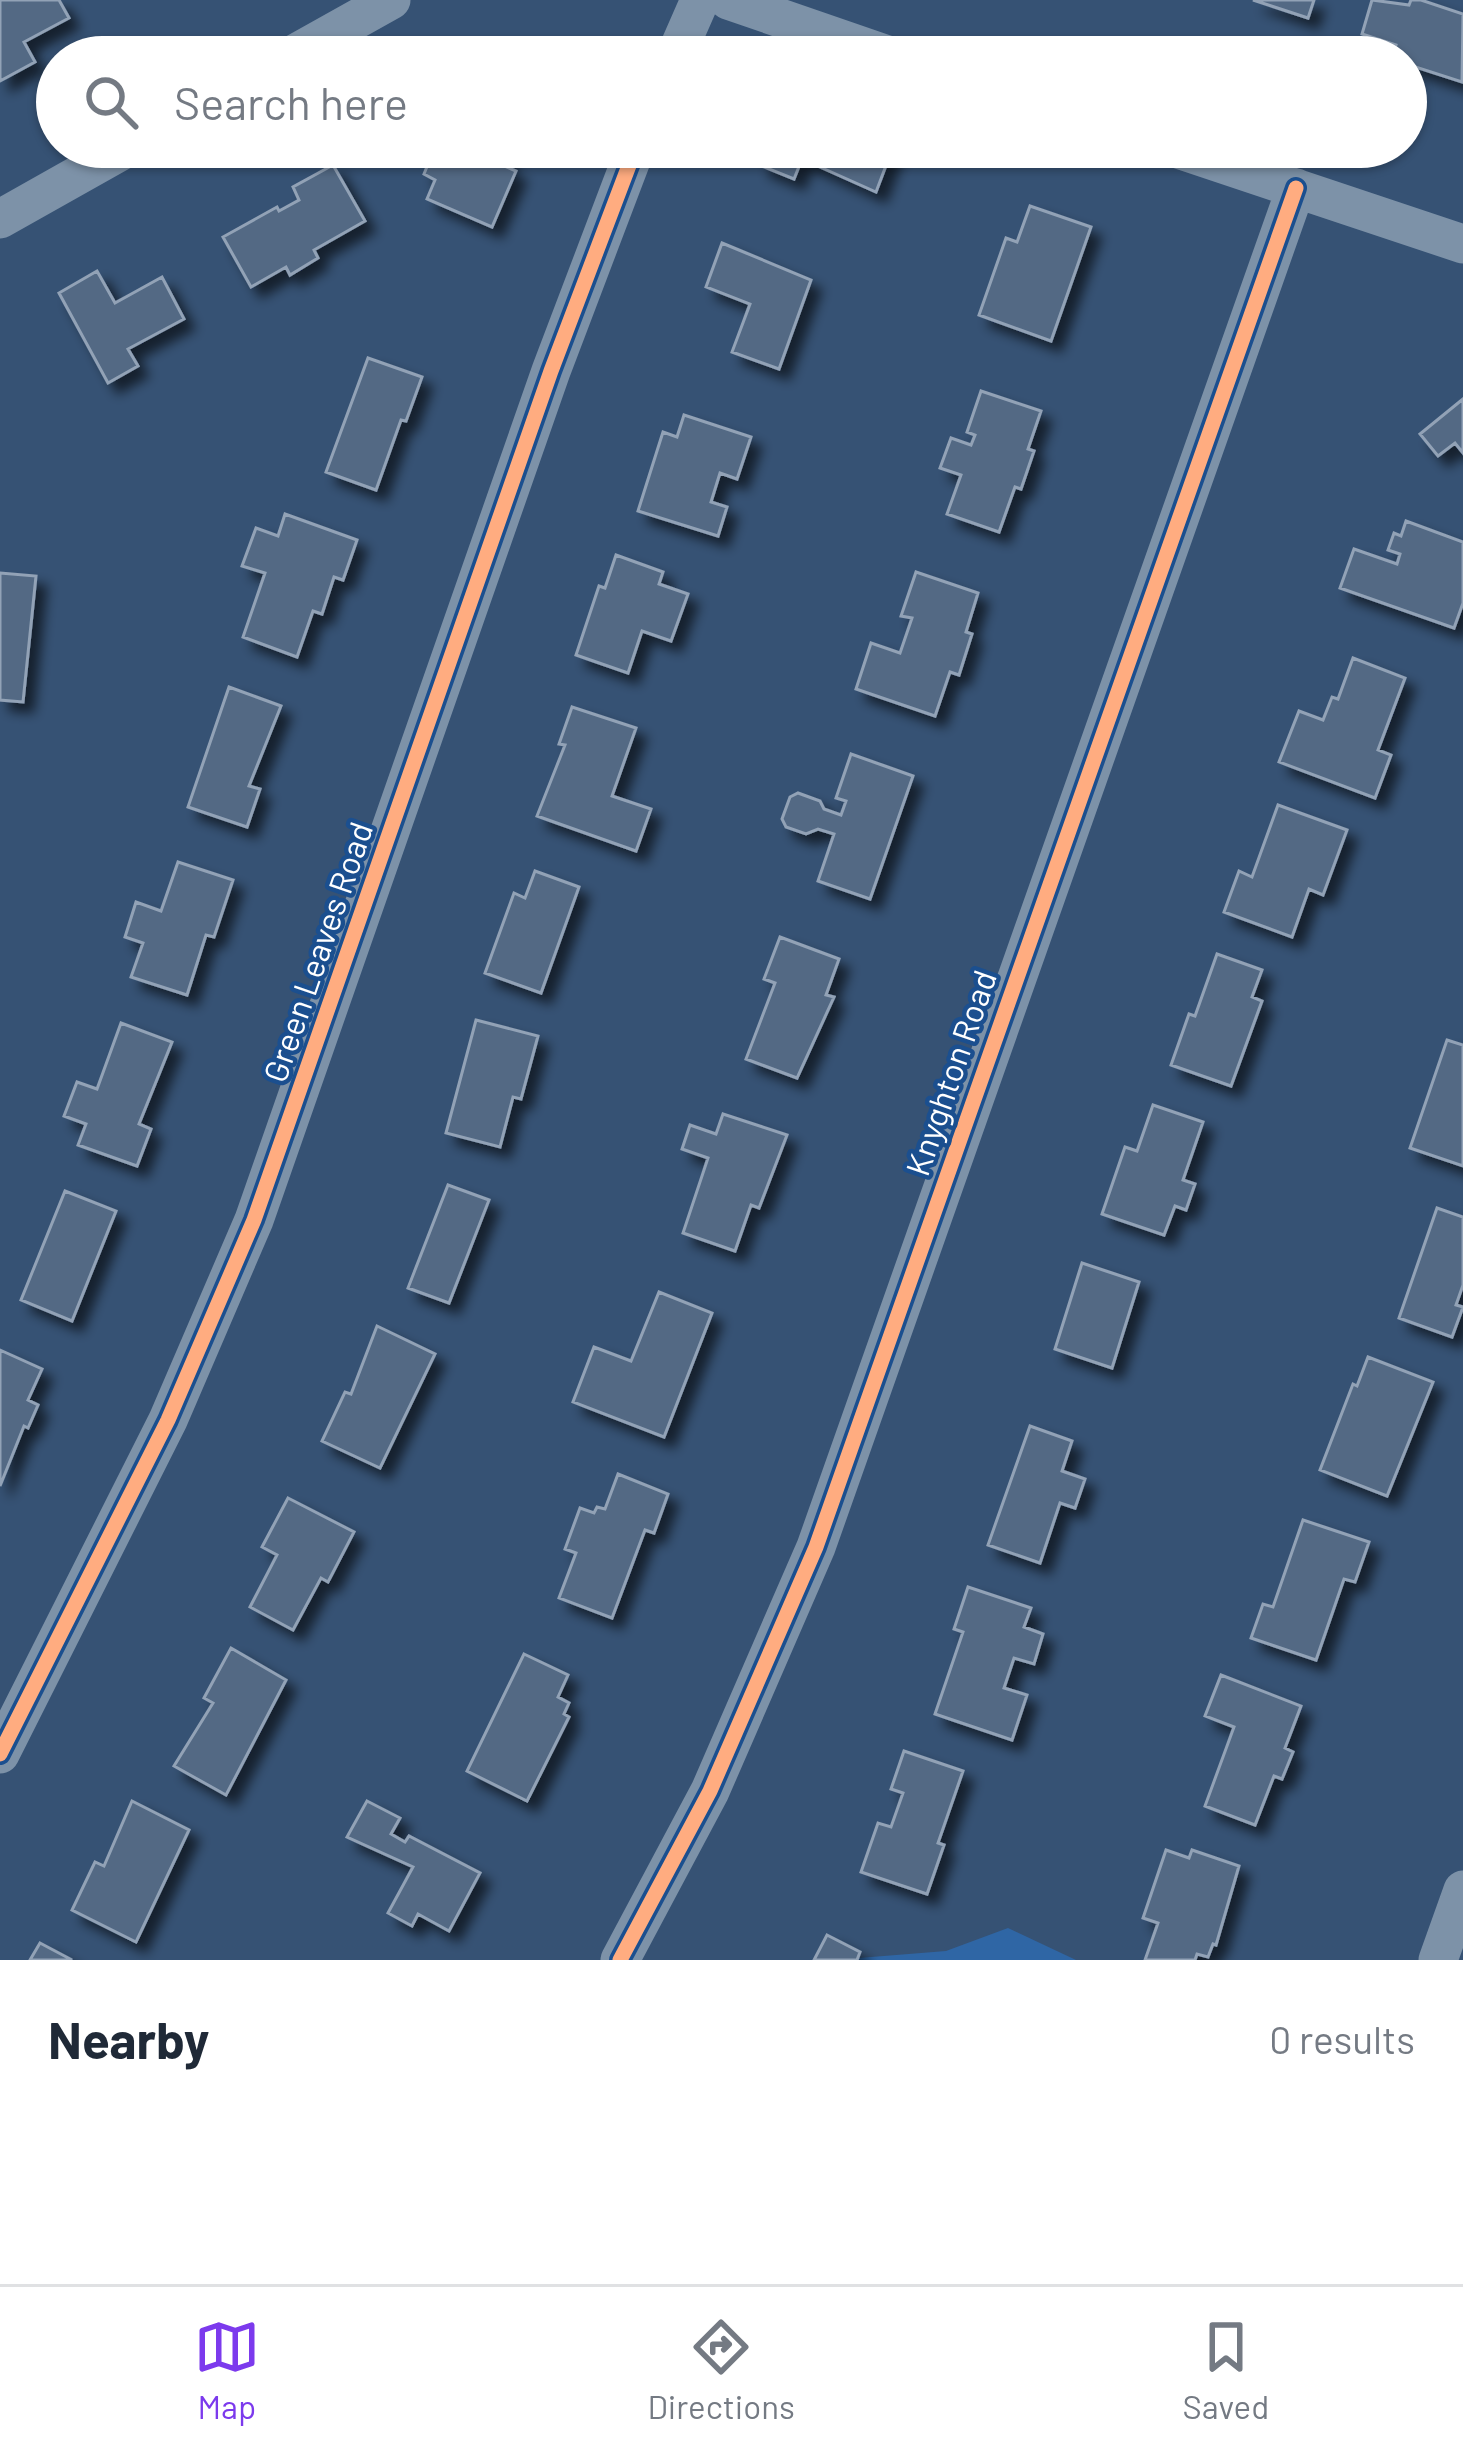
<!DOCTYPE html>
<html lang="en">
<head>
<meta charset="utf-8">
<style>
  :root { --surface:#fff; --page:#f6f6f7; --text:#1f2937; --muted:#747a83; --line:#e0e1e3; --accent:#7c3aed }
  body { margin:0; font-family:Barlow,sans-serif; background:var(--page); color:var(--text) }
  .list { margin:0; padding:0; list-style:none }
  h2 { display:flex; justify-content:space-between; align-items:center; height:156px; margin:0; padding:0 48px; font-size:51px }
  h2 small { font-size:39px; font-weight:400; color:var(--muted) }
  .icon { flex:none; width:66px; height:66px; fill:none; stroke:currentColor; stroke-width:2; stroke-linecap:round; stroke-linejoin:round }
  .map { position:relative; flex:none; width:1463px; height:1960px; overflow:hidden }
  .search { position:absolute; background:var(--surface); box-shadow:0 3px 9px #0004; left:36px; right:36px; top:36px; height:132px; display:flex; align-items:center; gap:30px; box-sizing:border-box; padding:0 42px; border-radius:66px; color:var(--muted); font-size:45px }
  .sheet { height:324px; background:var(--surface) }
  nav { display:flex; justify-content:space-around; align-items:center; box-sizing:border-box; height:168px; border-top:3px solid var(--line); background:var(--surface); font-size:33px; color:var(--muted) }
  nav a { display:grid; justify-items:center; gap:6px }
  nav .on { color:var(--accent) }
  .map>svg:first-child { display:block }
  .green { fill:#2f66a5 }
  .building { fill:#526984; stroke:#92a2b6; stroke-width:3; filter:url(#shadow) }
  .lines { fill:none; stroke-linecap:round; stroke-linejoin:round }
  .minor { stroke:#7d92a8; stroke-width:39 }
  .cycleway-casing { stroke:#1b4f8f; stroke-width:22 }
  .cycleway { stroke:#ffac80; stroke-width:15 }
  .labels { text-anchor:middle; stroke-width:9; stroke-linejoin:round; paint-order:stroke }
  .street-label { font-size:33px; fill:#fff; stroke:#1b4f8f }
</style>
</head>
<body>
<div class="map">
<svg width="1463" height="1960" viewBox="0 0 1463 1960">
  <defs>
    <filter id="shadow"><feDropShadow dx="10" dy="10" stdDeviation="6" flood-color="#0009"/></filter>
  </defs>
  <rect width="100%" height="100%" fill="#365274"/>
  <!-- green -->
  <path class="green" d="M 1008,1928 L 1076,1960 L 834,1960 L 946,1951 Z"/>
  <!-- building -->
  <path class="building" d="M 0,0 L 59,0 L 69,18 L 24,42 L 35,62 L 0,81 Z
    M 1253,0 L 1314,0 L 1308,18 Z
    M 1372,0 L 1409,5 L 1411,0 L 1421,0 L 1463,14 L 1462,82 L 1406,64 L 1406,57 L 1392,57 L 1396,45 L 1362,34 Z
    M 435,147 L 509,147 L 502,165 L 516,171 L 492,227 L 427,199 L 435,180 L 424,174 Z
    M 765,147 L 893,147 L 876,192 L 802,159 L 794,179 L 759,165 Z
    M 333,165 L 365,221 L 314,250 L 318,258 L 290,275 L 286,267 L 251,287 L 223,237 L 277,207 L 279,211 L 299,200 L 293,187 Z
    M 1030,206 L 1091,227 L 1051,341 L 979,315 L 1006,238 L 1017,242 Z
    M 722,243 L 811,280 L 779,369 L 732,352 L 750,304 L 706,287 Z
    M 97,271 L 115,303 L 162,277 L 184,319 L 128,349 L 138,366 L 108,383 L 59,293 Z
    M 368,358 L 422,377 L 406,421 L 401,420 L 376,490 L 326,472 Z
    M 981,391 L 1041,411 L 1028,449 L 1034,451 L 1021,489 L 1015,487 L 999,532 L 947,514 L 961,475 L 940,468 L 951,438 L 971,445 L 975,435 L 967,432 Z
    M 1463,399 L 1463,453 L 1455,443 L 1438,456 L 1420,434 Z
    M 684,415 L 751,437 L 737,479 L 720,473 L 711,502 L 727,507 L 718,536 L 638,511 L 663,432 L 677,437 Z
    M 285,514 L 357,540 L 343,580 L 334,577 L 322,614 L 313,611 L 297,657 L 243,637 L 265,573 L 242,566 L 256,528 L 278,536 Z
    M 1406,521 L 1463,542 L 1463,603 L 1454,628 L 1340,588 L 1354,549 L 1397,564 L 1400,554 L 1388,550 L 1394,533 L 1401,536 Z
    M 616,555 L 663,572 L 659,584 L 688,594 L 671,641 L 642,631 L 628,673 L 576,655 L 599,586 L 605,588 Z
    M 916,572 L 978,593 L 966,632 L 972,634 L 959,675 L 950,672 L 935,716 L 856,689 L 871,643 L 900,653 L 912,618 L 901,616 Z
    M 0,573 L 36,576 L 23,702 L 0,700 Z
    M 1353,658 L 1405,678 L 1378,750 L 1391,755 L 1375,798 L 1279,762 L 1299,711 L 1323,720 L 1332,697 L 1338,699 Z
    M 229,687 L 281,706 L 249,786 L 260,789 L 247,827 L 188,807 Z
    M 572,707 L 636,728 L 612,796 L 651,809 L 636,851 L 537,816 L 565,745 L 559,744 Z
    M 851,754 L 913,776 L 870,899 L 818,881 L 834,834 L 818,829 L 806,834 L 786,827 L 782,819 L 790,797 L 798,793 L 820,801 L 824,809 L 841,815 L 846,801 L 836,798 Z
    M 1278,805 L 1347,830 L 1323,895 L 1309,889 L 1292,937 L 1224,912 L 1239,871 L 1252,877 Z
    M 178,862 L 233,880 L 214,937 L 206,935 L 187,995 L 131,977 L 143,943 L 125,937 L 136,902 L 161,911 Z
    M 535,871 L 579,887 L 541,993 L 485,973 L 514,893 L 525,898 Z
    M 780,937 L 839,959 L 826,995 L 834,997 L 797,1078 L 746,1059 L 775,983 L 764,979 Z
    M 1217,954 L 1262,970 L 1252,997 L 1262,1001 L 1231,1086 L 1171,1065 L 1189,1014 L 1195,1016 Z
    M 476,1020 L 538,1036 L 521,1099 L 513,1097 L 500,1147 L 446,1133 Z
    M 121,1023 L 172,1042 L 139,1124 L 151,1129 L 137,1166 L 78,1145 L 86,1124 L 64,1116 L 77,1082 L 97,1089 Z
    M 1447,1040 L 1463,1045 L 1463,1166 L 1410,1148 Z
    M 1153,1105 L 1203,1122 L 1183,1180 L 1195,1184 L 1186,1210 L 1175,1206 L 1164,1235 L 1102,1214 L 1125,1147 L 1137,1151 Z
    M 723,1114 L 787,1135 L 759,1208 L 751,1205 L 735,1251 L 683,1233 L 708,1158 L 682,1149 L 690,1125 L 716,1134 Z
    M 448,1185 L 489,1200 L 449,1303 L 408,1288 Z
    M 65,1191 L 116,1211 L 72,1321 L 21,1300 Z
    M 1437,1208 L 1463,1217 L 1463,1285 L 1456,1305 L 1463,1307 L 1452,1337 L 1399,1318 Z
    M 1082,1263 L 1139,1282 L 1112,1368 L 1055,1349 Z
    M 659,1292 L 712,1313 L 664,1437 L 573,1402 L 594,1347 L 631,1361 Z
    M 377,1326 L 435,1354 L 380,1468 L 322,1441 L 345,1392 L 351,1394 Z
    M 0,1350 L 42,1369 L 28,1400 L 38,1405 L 28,1428 L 24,1426 L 0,1486 Z
    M 1368,1357 L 1433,1382 L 1387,1496 L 1320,1470 L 1353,1384 L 1357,1386 Z
    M 1030,1426 L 1072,1441 L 1062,1471 L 1085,1479 L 1075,1508 L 1060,1503 L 1040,1563 L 988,1545 Z
    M 618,1474 L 668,1494 L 654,1533 L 645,1530 L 612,1618 L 559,1598 L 576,1553 L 565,1549 L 580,1508 L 594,1513 L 597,1507 L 605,1509 Z
    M 288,1498 L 354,1532 L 328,1582 L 321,1578 L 293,1630 L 250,1607 L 277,1555 L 262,1547 Z
    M 1303,1520 L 1369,1542 L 1355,1582 L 1344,1579 L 1316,1660 L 1251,1638 L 1263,1604 L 1273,1607 Z
    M 968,1587 L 1031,1608 L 1024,1627 L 1043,1634 L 1034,1664 L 1014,1658 L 1004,1688 L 1027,1695 L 1012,1740 L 935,1714 L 963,1632 L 954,1629 Z
    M 231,1648 L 286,1680 L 226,1795 L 174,1766 L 213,1703 L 204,1698 Z
    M 524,1654 L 568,1675 L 558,1697 L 569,1703 L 564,1714 L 569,1717 L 527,1801 L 467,1771 Z
    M 1221,1675 L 1301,1706 L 1285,1748 L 1293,1752 L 1282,1779 L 1274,1776 L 1255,1825 L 1205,1806 L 1234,1727 L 1205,1716 Z
    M 904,1751 L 963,1771 L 938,1843 L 944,1845 L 927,1894 L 861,1872 L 878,1823 L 891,1827 L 903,1793 L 891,1789 Z
    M 132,1801 L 189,1830 L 136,1942 L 72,1910 L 95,1862 L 104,1866 Z
    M 367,1801 L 400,1818 L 391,1834 L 405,1842 L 409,1836 L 480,1873 L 449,1931 L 418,1914 L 412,1926 L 388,1913 L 413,1867 L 347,1837 Z
    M 1166,1850 L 1189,1858 L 1192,1850 L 1239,1866 L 1216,1945 L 1213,1944 L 1208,1957 L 1197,1954 L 1195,1960 L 1145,1960 L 1158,1923 L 1143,1918 Z
    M 827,1935 L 860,1952 L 857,1960 L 814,1960 Z
    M 40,1943 L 72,1960 L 30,1960 Z"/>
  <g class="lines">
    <!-- minor -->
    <path class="minor" d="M 728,0 L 893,57
      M 289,57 L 391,0
      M 675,57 L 700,0
      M 1172,147 L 1463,244
      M 0,219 L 128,147
      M 0,1754 L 168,1420 L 254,1220 L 551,371 L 636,147
      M 620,1960 L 710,1791 L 816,1547 L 1296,188
      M 1438,1960 L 1463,1890"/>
    <defs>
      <path id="cycleway" d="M 0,1754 L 168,1420 L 254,1220 L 551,371 L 636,147
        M 620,1960 L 710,1791 L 816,1547 L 1296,188"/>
    </defs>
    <!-- cycleway casing -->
    <use href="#cycleway" class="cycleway-casing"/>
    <!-- cycleway -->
    <use href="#cycleway" class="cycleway"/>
  </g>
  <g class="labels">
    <!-- street labels -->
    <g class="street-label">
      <text transform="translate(318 952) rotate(-71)" y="12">Green Leaves Road</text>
      <text transform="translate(951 1073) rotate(-71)" y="12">Knyghton Road</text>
    </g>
  </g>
</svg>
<div class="search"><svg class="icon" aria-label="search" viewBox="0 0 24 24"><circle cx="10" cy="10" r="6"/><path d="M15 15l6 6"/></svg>Search here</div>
</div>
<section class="sheet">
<h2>Nearby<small>0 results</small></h2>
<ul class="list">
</ul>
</section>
<nav>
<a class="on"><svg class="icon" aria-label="map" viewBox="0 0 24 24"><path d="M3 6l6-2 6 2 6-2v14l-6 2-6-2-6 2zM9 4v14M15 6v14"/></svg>Map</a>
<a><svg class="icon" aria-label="directions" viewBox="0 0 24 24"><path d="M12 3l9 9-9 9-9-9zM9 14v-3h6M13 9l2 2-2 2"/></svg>Directions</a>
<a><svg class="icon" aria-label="saved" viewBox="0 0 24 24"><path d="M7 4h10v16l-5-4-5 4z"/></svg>Saved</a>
</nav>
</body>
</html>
